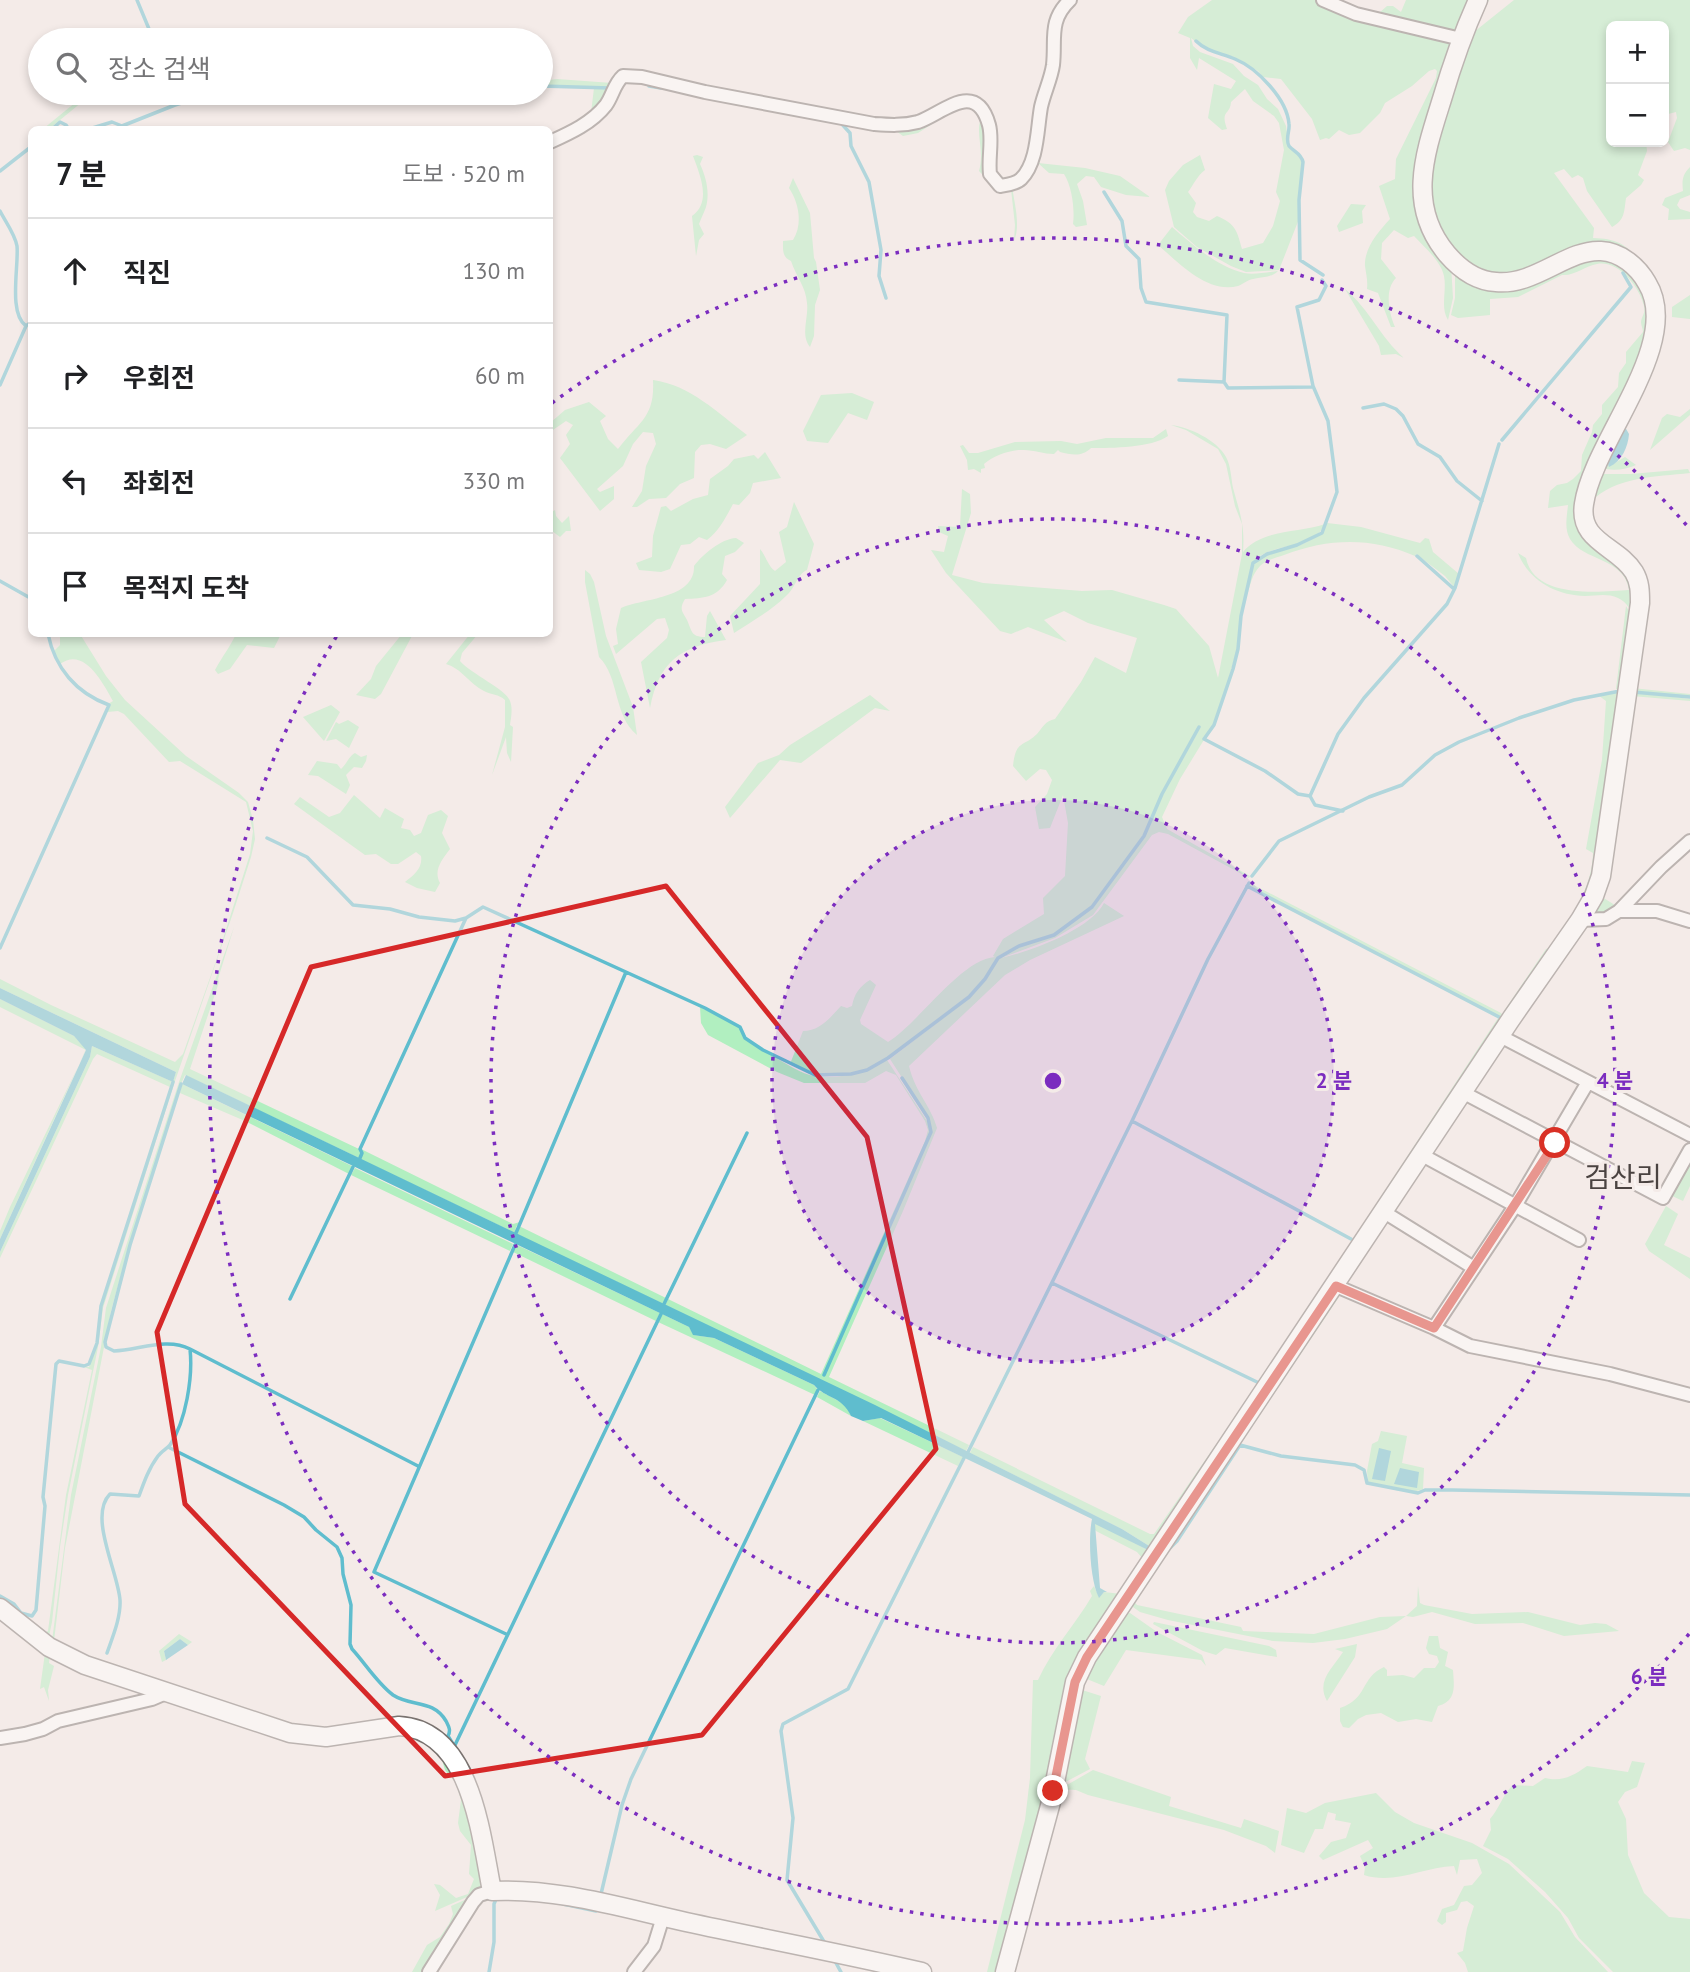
<!DOCTYPE html>
<html lang="ko">
<head>
<meta charset="utf-8">
<style>
  :root { --surface:#fff; --page:#f6f6f6; --text:#202124; --muted:#757577; --line:#e0e0e0 }
  body { margin:0; font-family:"PT Sans","Noto Sans KR",sans-serif; background:var(--page); color:var(--text) }
  .controls { position:absolute; right:21px; top:21px; display:grid; overflow:hidden; border-radius:10px; box-shadow:0 4px 10px #0003 }
  .controls button { width:63px; height:63px; display:grid; place-items:center; padding:0; border:0; border-bottom:2px solid var(--line); background:var(--surface); color:var(--text); font:35px sans-serif }
  .stop { position:absolute; width:21px; height:21px; margin:-16px; border:5px solid #d93025; border-radius:50%; background:#fff }
  .stop.end { background:#d93025; border-color:#fff; box-shadow:0 2px 7px #0008 }
  .list { margin:0; padding:0; list-style:none }
  h2 { display:flex; justify-content:space-between; align-items:center; height:91px; margin:0; padding:0 28px; font-size:30px }
  h2 small { font-size:23px; font-weight:400; color:var(--muted) }
  .list li { display:grid; grid-template-columns:46px 1fr auto; gap:21px; align-items:center; box-sizing:border-box; height:105px; padding:0 28px; border-top:2px solid var(--line) }
  .list b { display:block; font-size:26px; white-space:nowrap }
  .list em { font-size:23px; font-style:normal; color:var(--muted) }
  .icon { flex:none; width:38px; height:38px; fill:none; stroke:currentColor; stroke-width:2; stroke-linecap:round; stroke-linejoin:round }
  .map { position:relative; flex:none; width:1690px; height:1972px; overflow:hidden }
  .search { position:absolute; background:var(--surface); box-shadow:0 4px 10px #0003; left:28px; top:28px; width:525px; height:77px; display:flex; align-items:center; gap:18px; box-sizing:border-box; padding:0 24px; border-radius:38px; color:var(--muted); font-size:26px }
  .panel { position:absolute; background:var(--surface); box-shadow:0 4px 10px #0003; left:28px; top:126px; width:525px; height:511px; border-radius:10px }
  .map>svg:first-child { display:block }
  .green { fill:#b1efc0 }
  .water { fill:#5fbdce }
  .lines { fill:none; stroke-linecap:round; stroke-linejoin:round }
  .stream { stroke:#5fbdce; stroke-width:3.5 }
  .street-casing { stroke:#79726f; stroke-width:16 }
  .secondary-casing { stroke:#79726f; stroke-width:21 }
  .street { stroke:#fff; stroke-width:12 }
  .secondary { stroke:#fff; stroke-width:18 }
  .route { stroke:#d93025; stroke-width:9 }
  .marked { fill:none; stroke:#d62828; stroke-width:5; stroke-linejoin:round }
  .ring { fill:none; stroke:#7b2cbf; stroke-width:3.5; stroke-dasharray:3.5 7 }
  .labels { text-anchor:middle; stroke-width:6; stroke-linejoin:round; paint-order:stroke }
  .quarter-label { font-size:28px; fill:#4a4341; stroke:#f4ebe8 }
  .centre { fill:#7b2cbf; stroke:#f4ebe8; stroke-width:3.5 }
  .ring-label { font-size:21px; text-anchor:middle; font-weight:bold; fill:#7b2cbf; stroke:#f4ebe8; stroke-width:6; stroke-linejoin:round; paint-order:stroke }
</style>
</head>
<body>
<div class="map">
<svg width="1690" height="1972" viewBox="0 0 1690 1972">
  <rect width="100%" height="100%" fill="#f4ebe8"/>
  <!-- green -->
  <path class="green" d="M 1212,0 L 1319,0 L 1453,41 L 1418,167 L 1451,265 L 1453,298 L 1448,320 C 1440,307 1447,291 1444,276 C 1441,261 1424,247 1414,236 L 1408,238 L 1394,230 L 1382,243 L 1381,259 L 1396,278 C 1384,290 1389,313 1395,327 L 1391,327 L 1378,293 L 1367,289 C 1368,280 1366,274 1365,266 C 1364,248 1379,231 1390,219 L 1379,186 L 1395,179 L 1396,159 L 1436,78 L 1437,71 L 1435,69 L 1429,71 L 1412,86 L 1385,103 L 1380,113 L 1360,133 L 1349,135 L 1339,130 L 1329,139 L 1326,138 L 1320,140 L 1312,119 L 1281,79 L 1263,77 L 1258,71 L 1234,57 L 1204,48 L 1191,38 L 1193,46 L 1200,52 L 1233,64 L 1244,76 L 1258,85 L 1267,99 L 1278,109 L 1286,126 L 1289,147 L 1301,157 L 1302,162 L 1299,219 L 1279,270 L 1246,272 L 1231,266 L 1197,247 L 1174,227 L 1165,190 L 1169,181 L 1183,165 L 1200,155 L 1205,170 C 1197,176 1194,184 1188,192 L 1196,203 L 1193,212 L 1197,217 L 1209,221 L 1217,216 C 1236,224 1237,231 1242,249 L 1263,243 L 1273,226 L 1280,201 L 1276,192 L 1284,150 L 1279,123 L 1274,116 L 1253,101 L 1245,89 L 1231,102 C 1230,116 1220,109 1227,129 L 1222,130 L 1208,118 L 1214,84 L 1231,89 L 1236,81 L 1199,58 L 1197,70 L 1190,58 L 1190,38 L 1178,33 L 1188,17 Z
    M 1330,0 L 1339,0 L 1378,14 L 1387,6 L 1393,6 L 1401,12 L 1406,0 L 1473,0 L 1456,32 L 1412,24 Z
    M 1481,0 L 1489,0 L 1469,36 L 1514,0 L 1690,0 L 1690,150 L 1685,148 L 1674,151 L 1668,142 L 1677,118 L 1676,112 L 1664,115 L 1664,26 L 1611,26 L 1611,142 L 1646,142 L 1647,151 L 1638,175 L 1644,180 L 1641,185 L 1626,198 C 1624,212 1625,220 1612,227 L 1587,191 L 1583,178 L 1578,175 L 1572,178 L 1564,169 L 1554,173 L 1594,228 L 1593,238 C 1620,239 1626,245 1643,265 C 1653,277 1662,291 1664,307 C 1670,351 1626,423 1608,464 L 1610,466 L 1625,457 L 1636,465 C 1627,469 1616,471 1606,469 L 1604,466 C 1618,423 1664,355 1661,313 C 1660,295 1651,280 1639,267 C 1594,220 1552,278 1502,279 C 1482,279 1465,269 1452,254 C 1409,201 1427,153 1447,94 C 1457,62 1468,31 1481,0 Z
    M 359,28 L 426,40 L 389,40 L 353,30 L 294,37 L 243,35 L 187,40 L 213,33 L 293,34 Z
    M 557,79 L 612,83 L 612,87 L 541,85 L 541,81 Z
    M 594,88 L 612,89 L 591,113 Z
    M 87,93 L 93,93 L 49,129 L 43,129 Z
    M 960,103 L 975,105 C 998,128 975,165 997,186 L 1012,186 C 1014,202 1021,225 1014,241 L 1015,225 L 1011,189 L 995,188 L 979,171 C 985,151 975,134 981,118 C 976,109 971,105 960,106 L 918,133 L 903,136 L 896,131 L 896,126 L 920,123 Z
    M 697,155 L 703,157 L 700,164 C 706,177 710,192 706,207 C 704,213 701,218 699,224 L 704,234 L 699,240 L 696,256 L 692,216 C 712,202 700,175 693,156 Z
    M 1038,163 L 1085,168 L 1120,176 L 1150,197 L 1126,195 L 1101,187 L 1094,177 L 1086,176 L 1077,184 L 1083,201 L 1087,225 L 1076,227 L 1073,224 C 1075,210 1072,186 1064,174 L 1049,173 Z
    M 1690,167 L 1690,195 L 1680,199 L 1677,205 L 1680,209 L 1690,212 L 1690,219 L 1668,220 L 1669,209 L 1662,205 L 1665,198 L 1683,191 C 1682,181 1682,175 1690,167 Z
    M 793,178 L 810,213 L 814,258 L 816,262 L 820,290 L 815,305 L 814,336 L 810,347 C 800,335 809,317 807,303 C 806,287 796,276 791,261 C 782,257 783,250 783,241 L 793,240 C 803,224 799,203 789,188 Z
    M 1351,204 L 1366,205 L 1362,211 L 1363,223 L 1339,232 L 1337,226 Z
    M 1172,227 C 1193,245 1216,266 1244,273 C 1254,275 1267,272 1278,271 C 1271,278 1262,277 1253,279 C 1247,280 1243,284 1238,286 C 1207,294 1178,262 1158,245 Z
    M 1606,255 L 1638,274 L 1653,325 L 1581,504 L 1632,574 L 1636,619 C 1631,611 1627,602 1618,598 C 1607,593 1596,596 1585,596 C 1556,595 1529,581 1518,553 L 1526,558 C 1534,599 1599,592 1629,590 C 1625,558 1583,561 1570,539 C 1564,529 1567,516 1568,505 L 1548,508 L 1550,491 L 1557,485 L 1567,483 L 1573,479 L 1581,471 L 1582,455 L 1592,432 L 1593,425 L 1602,414 L 1602,405 L 1618,387 L 1619,373 L 1626,363 L 1626,352 L 1643,332 C 1643,329 1641,325 1641,322 C 1642,315 1646,313 1644,306 C 1639,286 1618,260 1597,264 C 1585,266 1575,276 1562,275 L 1518,297 L 1490,299 L 1490,315 L 1458,318 L 1451,315 L 1455,298 L 1455,268 L 1480,282 L 1579,259 Z
    M 1345,289 C 1370,310 1380,337 1404,358 L 1396,354 L 1381,355 L 1379,346 Z
    M 1690,295 L 1690,319 L 1672,317 L 1672,307 Z
    M 653,380 C 690,385 718,413 747,435 L 726,449 L 710,444 L 701,445 L 695,452 L 694,478 L 680,484 L 666,498 L 649,499 L 637,507 L 632,507 L 642,491 L 646,466 L 656,444 L 653,433 L 643,432 L 633,444 L 623,466 L 597,489 L 600,492 L 614,486 L 614,499 L 600,511 L 560,458 L 570,444 L 566,435 L 573,425 L 566,421 L 550,432 L 550,423 L 565,410 L 589,402 L 606,416 L 600,421 L 608,439 L 618,449 C 639,421 655,418 653,380 Z
    M 852,393 L 874,402 L 867,420 L 848,413 L 828,443 L 807,441 L 803,431 L 821,395 Z
    M 1690,409 L 1690,415 L 1650,450 L 1662,418 L 1667,414 L 1680,417 Z
    M 1171,425 C 1189,427 1217,440 1226,457 C 1231,466 1231,478 1233,488 C 1240,513 1245,526 1243,552 C 1262,529 1299,533 1325,524 C 1312,552 1271,541 1253,562 L 1240,616 L 1237,649 L 1222,702 L 1213,725 L 1180,779 L 1162,817 L 1167,829 L 1250,876 L 1249,878 L 1168,834 L 1159,832 L 1152,835 L 1093,915 L 1055,938 L 1001,958 C 1029,952 1090,930 1104,903 L 1124,916 L 1030,960 L 1005,975 L 909,1066 C 915,1092 931,1106 937,1128 L 903,1211 L 829,1377 L 969,1445 L 966,1451 L 665,1305 L 668,1299 L 821,1374 L 925,1141 L 928,1130 L 925,1121 L 896,1075 L 886,1071 L 865,1083 L 804,1083 L 777,1072 L 708,1035 L 701,1023 L 700,1007 L 740,1027 C 746,1043 761,1050 776,1058 C 787,1064 801,1074 815,1076 C 841,1080 866,1072 887,1060 L 929,1124 L 930,1132 L 927,1141 L 824,1375 L 932,1132 L 928,1118 L 890,1059 L 969,998 L 986,980 L 999,958 L 1019,947 L 1054,936 L 1093,908 L 1145,836 L 1163,794 L 1200,728 L 1161,794 L 1143,835 L 1092,907 L 1053,934 L 1018,945 L 997,957 L 984,979 L 968,996 L 887,1058 L 867,1069 L 851,1073 L 815,1075 L 790,1064 L 803,1031 C 820,1031 830,1018 841,1006 L 847,1008 L 852,1006 C 854,994 860,986 870,980 L 876,985 L 860,1020 L 861,1024 L 888,1042 C 918,1024 961,959 995,957 L 993,956 L 1003,939 L 1044,914 L 1043,898 L 1065,876 L 1068,823 L 1063,795 L 1050,828 L 1039,829 L 1035,807 L 1047,794 L 1052,780 L 1046,770 L 1040,769 L 1026,781 L 1013,766 C 1016,740 1022,748 1037,734 C 1043,727 1045,721 1055,719 L 1081,682 L 1095,657 L 1126,673 L 1137,638 L 1088,623 L 1064,611 L 1044,620 L 1067,642 L 1028,627 L 1011,634 L 1000,631 L 946,573 L 931,550 L 944,552 L 948,536 L 939,532 L 938,526 L 960,527 L 962,489 L 970,494 L 971,513 L 952,575 L 983,583 L 1082,591 L 1112,590 L 1164,605 L 1176,609 L 1209,646 L 1218,678 L 1242,554 L 1242,524 L 1235,506 L 1226,464 L 1218,449 L 1186,430 Z
    M 1166,429 L 1168,436 C 1151,448 1112,448 1091,448 C 1082,457 1072,455 1060,452 L 1058,450 L 1054,454 C 1044,454 1034,450 1024,450 C 1012,449 993,456 984,464 L 985,468 L 981,469 L 981,473 L 974,469 L 968,470 L 967,460 L 960,446 L 963,445 L 969,453 L 978,453 L 1015,442 L 1061,441 L 1077,444 L 1106,438 L 1153,438 Z
    M 765,452 L 781,478 L 753,483 L 750,493 L 739,505 L 733,504 C 726,517 719,531 707,540 L 699,537 L 690,544 L 681,545 L 670,569 L 661,572 L 639,570 L 636,563 L 652,557 L 653,536 L 661,507 L 666,506 L 671,511 L 693,499 L 708,495 L 710,479 L 728,466 L 734,459 L 754,455 L 758,459 Z
    M 1688,469 L 1690,473 C 1655,477 1617,476 1590,502 C 1595,548 1621,539 1640,570 C 1654,590 1636,663 1632,688 L 1690,694 L 1690,696 L 1631,692 L 1690,699 L 1690,701 L 1632,696 L 1602,897 L 1618,907 C 1611,914 1601,918 1591,913 L 1600,896 L 1607,861 L 1643,593 C 1640,549 1576,544 1587,499 C 1589,491 1594,482 1597,474 L 1631,474 Z
    M 794,502 L 814,544 L 807,570 C 797,574 795,589 786,596 C 771,611 752,621 734,633 L 730,616 L 760,584 L 760,549 C 766,556 768,566 775,571 L 786,562 L 779,532 L 787,527 Z
    M 555,510 L 556,516 L 562,523 L 569,516 L 571,531 L 566,531 L 560,537 L 552,531 L 550,534 L 550,513 Z
    M 1327,523 L 1361,527 L 1420,543 L 1425,538 L 1429,539 L 1433,552 L 1459,574 L 1455,588 L 1445,576 L 1416,554 L 1415,556 C 1372,537 1328,538 1284,555 C 1275,558 1266,560 1260,566 C 1252,574 1250,586 1247,596 L 1254,563 L 1257,559 C 1280,548 1316,548 1327,523 Z
    M 736,538 L 744,543 L 735,552 L 725,556 L 722,574 L 727,580 C 717,598 703,598 685,599 C 679,609 682,611 687,620 C 692,631 691,637 705,637 L 707,616 L 710,611 L 726,640 C 680,646 659,662 650,708 L 641,662 L 667,638 L 669,630 L 665,618 L 657,619 L 616,654 L 613,646 L 618,644 L 616,629 L 621,608 C 643,598 695,599 694,566 C 703,554 721,539 736,538 Z
    M 585,570 L 590,574 L 594,582 L 606,636 L 633,707 L 637,735 C 613,715 620,678 599,657 L 585,582 Z
    M 1626,606 L 1636,623 L 1624,689 L 1616,689 Z
    M 60,634 L 80,634 L 106,676 L 125,700 L 186,756 L 239,793 L 248,802 L 253,820 L 255,839 L 251,857 L 233,913 L 174,1084 L 103,1308 L 98,1347 L 68,1495 L 60,1547 L 52,1622 L 49,1636 L 46,1640 L 0,1604 L 0,1597 L 13,1605 L 42,1634 L 48,1631 L 66,1495 L 92,1370 L 84,1367 L 89,1367 L 98,1343 L 102,1306 L 176,1072 L 0,988 L 0,979 L 51,1005 L 175,1062 L 183,1054 L 216,961 L 250,854 L 253,831 L 246,802 L 180,761 L 169,762 L 124,714 L 118,711 L 107,712 L 110,705 L 108,704 L 113,701 C 103,683 84,646 60,664 L 53,652 L 60,645 Z
    M 236,634 L 281,634 L 274,648 L 247,645 L 230,669 L 218,674 L 215,670 C 222,657 230,647 236,634 Z
    M 402,634 L 413,634 L 381,694 L 375,699 L 356,695 L 371,679 L 376,666 Z
    M 470,634 L 478,634 L 462,653 L 460,661 C 471,674 506,689 510,701 C 513,708 511,718 510,725 L 513,727 L 511,762 L 507,753 L 506,737 L 492,775 L 505,727 L 505,700 C 499,694 491,695 484,691 C 470,684 461,668 446,664 Z
    M 1613,692 L 1623,692 L 1592,894 L 1509,1013 L 1504,1011 L 1546,949 L 1550,948 C 1570,918 1592,890 1593,853 L 1586,849 L 1602,760 L 1606,701 L 1598,695 Z
    M 870,695 L 890,711 L 875,708 L 801,763 L 780,760 L 730,818 L 725,807 L 758,763 L 779,755 L 790,745 Z
    M 331,705 L 340,712 L 324,741 L 303,717 Z
    M 348,720 L 359,727 L 349,748 L 336,739 L 326,741 L 336,722 L 339,724 Z
    M 355,753 L 361,757 L 367,755 L 366,761 L 362,768 L 354,767 L 346,775 L 350,785 L 346,794 L 318,776 L 308,775 L 317,761 L 337,764 L 341,769 C 347,764 348,757 355,753 Z
    M 354,795 L 380,818 L 385,808 L 404,819 L 401,828 L 410,830 L 414,836 L 421,833 L 428,815 L 441,810 L 448,816 L 442,833 L 450,849 C 442,860 433,870 440,883 L 435,892 L 417,888 L 405,882 C 414,875 423,868 421,856 L 416,852 L 398,864 L 391,864 L 376,854 L 365,855 L 294,804 L 300,797 L 329,817 L 340,813 Z
    M 1250,883 L 1501,1013 L 1507,1020 L 1461,1093 L 1085,1657 L 1072,1686 L 1043,1818 L 1003,1972 L 987,1972 L 1025,1820 L 1030,1778 L 1033,1680 L 1038,1680 C 1052,1649 1075,1625 1092,1596 L 1090,1591 L 1094,1586 L 1099,1597 L 1104,1592 L 1121,1594 L 1143,1559 L 1137,1552 L 1096,1531 L 1094,1529 L 1095,1523 L 1152,1552 L 1154,1549 L 1122,1529 L 970,1453 L 973,1447 L 1150,1534 L 1154,1534 L 1260,1381 L 1498,1018 L 1503,1019 L 1249,886 Z
    M 234,927 L 218,979 L 219,982 L 190,1069 L 359,1149 L 361,1153 L 359,1158 L 185,1075 L 181,1084 L 129,1245 L 111,1311 L 65,1548 L 54,1641 L 52,1641 L 71,1495 L 101,1347 L 106,1308 L 179,1082 Z
    M 0,999 L 74,1036 L 86,1049 L 0,1239 L 0,1231 L 10,1207 L 86,1050 L 0,1007 Z
    M 92,1046 L 171,1081 L 170,1087 L 97,1054 L 93,1059 L 0,1258 L 0,1252 L 90,1057 Z
    M 182,1084 L 352,1166 L 349,1174 L 245,1121 L 180,1093 Z
    M 361,1149 L 513,1224 L 520,1222 L 516,1227 L 515,1233 L 360,1159 L 363,1153 Z
    M 1690,1159 L 1690,1186 L 1683,1201 L 1670,1195 Z
    M 355,1168 L 513,1244 L 510,1251 L 351,1175 Z
    M 1666,1206 L 1678,1214 L 1664,1245 L 1690,1258 L 1690,1279 L 1649,1251 L 1645,1244 Z
    M 519,1226 L 666,1298 L 663,1304 L 516,1234 Z
    M 517,1245 L 660,1313 L 656,1321 L 513,1252 Z
    M 1340,1289 L 1341,1294 L 1176,1540 L 1165,1551 L 1132,1599 L 1137,1605 L 1241,1627 L 1243,1631 L 1314,1634 L 1380,1617 L 1406,1616 L 1417,1606 L 1418,1586 L 1420,1603 L 1424,1605 L 1472,1614 L 1528,1612 L 1580,1625 L 1595,1623 L 1606,1624 L 1619,1631 L 1564,1636 L 1523,1623 L 1475,1624 L 1432,1612 L 1413,1617 L 1406,1616 L 1387,1629 L 1345,1639 L 1313,1643 L 1273,1641 L 1168,1620 L 1140,1612 L 1126,1602 Z
    M 662,1314 L 689,1327 L 694,1335 L 714,1338 L 814,1385 L 817,1389 L 815,1395 L 658,1322 Z
    M 820,1391 L 846,1405 L 851,1416 L 817,1397 Z
    M 880,1418 L 963,1457 L 958,1466 L 863,1421 Z
    M 1381,1431 L 1407,1436 L 1402,1463 L 1424,1468 L 1423,1489 C 1407,1496 1384,1487 1368,1482 L 1367,1471 L 1372,1444 L 1378,1441 Z
    M 1130,1613 L 1157,1632 L 1202,1655 L 1206,1666 L 1201,1660 L 1126,1650 L 1104,1686 L 1082,1677 L 1123,1614 Z
    M 0,1615 L 50,1654 L 49,1663 L 54,1666 L 48,1690 L 49,1701 L 44,1687 L 40,1689 L 45,1653 C 29,1640 14,1630 0,1615 Z
    M 1154,1622 L 1269,1646 L 1276,1650 L 1277,1657 L 1225,1648 L 1216,1655 L 1203,1651 L 1153,1624 Z
    M 179,1634 L 192,1642 L 188,1645 L 180,1639 L 164,1651 L 166,1660 L 162,1662 L 159,1651 Z
    M 1429,1636 L 1438,1636 L 1440,1648 L 1448,1652 L 1445,1666 L 1453,1670 C 1454,1686 1457,1701 1438,1706 L 1432,1722 L 1416,1719 L 1398,1722 L 1381,1713 L 1366,1715 L 1358,1719 L 1349,1728 L 1343,1727 L 1340,1721 L 1340,1708 C 1368,1699 1360,1678 1384,1667 L 1387,1670 L 1387,1676 L 1403,1675 L 1414,1678 L 1424,1668 L 1435,1668 L 1439,1662 L 1437,1656 L 1429,1654 L 1426,1648 Z
    M 1357,1644 L 1355,1657 L 1327,1701 C 1316,1681 1332,1669 1343,1652 L 1335,1649 Z
    M 1079,1689 L 1101,1696 L 1085,1759 L 1090,1769 L 1056,1787 Z
    M 414,1729 L 454,1765 L 487,1888 L 471,1900 L 467,1897 L 435,1911 L 440,1895 L 434,1884 L 440,1885 L 456,1898 L 468,1894 L 474,1879 L 469,1874 L 471,1845 L 460,1831 L 458,1823 L 461,1800 L 456,1783 L 445,1770 L 440,1753 L 411,1734 L 348,1740 L 285,1734 Z
    M 1632,1761 L 1645,1763 L 1637,1787 L 1625,1792 L 1618,1802 L 1626,1819 L 1628,1855 L 1644,1893 L 1669,1917 L 1690,1919 L 1690,1972 L 1613,1972 L 1579,1938 L 1568,1918 L 1545,1892 L 1508,1859 L 1483,1846 L 1491,1830 L 1490,1819 C 1499,1809 1503,1794 1513,1785 L 1533,1786 L 1545,1778 C 1562,1782 1573,1776 1587,1766 L 1628,1772 Z
    M 1093,1770 L 1171,1797 L 1169,1806 L 1241,1828 L 1244,1819 L 1279,1831 L 1275,1853 L 1266,1846 L 1224,1830 L 1088,1795 L 1076,1790 L 1060,1789 Z
    M 1376,1793 L 1395,1812 L 1414,1823 L 1472,1843 L 1509,1864 L 1560,1912 L 1575,1937 L 1608,1972 L 1468,1972 L 1465,1963 L 1457,1953 L 1463,1951 L 1467,1928 L 1474,1906 L 1467,1901 L 1461,1902 L 1457,1910 L 1446,1913 L 1446,1922 L 1442,1925 L 1437,1921 L 1442,1909 L 1454,1905 L 1464,1886 L 1472,1885 L 1482,1873 L 1477,1859 L 1460,1860 L 1457,1875 L 1454,1866 C 1423,1867 1395,1885 1364,1875 L 1365,1867 L 1360,1856 L 1373,1848 L 1368,1840 L 1323,1860 L 1319,1856 L 1331,1842 L 1346,1838 L 1351,1823 L 1335,1820 L 1336,1814 L 1328,1812 L 1323,1829 L 1315,1829 L 1304,1853 L 1281,1845 L 1287,1808 L 1306,1813 L 1325,1803 Z
    M 467,1899 L 470,1901 L 426,1972 L 412,1972 L 427,1945 L 440,1937 L 449,1924 L 453,1914 L 451,1906 Z"/>
  <!-- water -->
  <path class="water" d="M 1625,427 L 1629,434 C 1628,447 1622,461 1609,467 L 1608,464 Z
    M 0,988 L 176,1072 L 173,1082 L 92,1046 L 90,1057 L 0,1252 L 0,1239 L 86,1050 L 74,1036 L 0,999 Z
    M 186,1075 L 875,1405 L 1122,1529 L 1154,1549 L 1152,1552 L 1095,1524 L 1100,1588 L 1107,1592 L 1104,1592 L 1099,1598 C 1090,1580 1088,1538 1092,1519 L 881,1418 L 863,1421 L 851,1416 C 842,1396 826,1399 814,1385 L 714,1338 L 693,1335 L 689,1327 L 182,1084 Z
    M 1379,1448 L 1391,1451 L 1385,1481 L 1372,1479 Z
    M 1400,1468 L 1419,1472 L 1417,1488 L 1394,1484 Z
    M 180,1639 L 188,1645 L 166,1660 L 164,1651 Z"/>
  <g class="lines">
    <!-- stream -->
    <path class="stream" d="M 137,0 L 149,29
      M 1196,41 C 1207,52 1221,53 1235,59 C 1257,68 1287,99 1289,124 C 1290,131 1285,139 1289,146 C 1294,152 1301,153 1303,162 L 1299,200 L 1300,260 L 1323,275
      M 541,86 L 610,88
      M 649,86 L 661,88
      M 840,122 L 850,133 L 851,146 L 869,182 L 881,250 L 879,276 L 886,298
      M 51,130 L 60,122 L 66,125 L 69,130
      M 86,130 L 112,122 L 122,126 L 175,105 L 214,93
      M 0,171 L 32,146
      M 1104,192 L 1122,221 L 1126,246 L 1139,259 L 1141,288 L 1146,302 L 1227,315 L 1224,382 L 1228,388 L 1312,387
      M 0,211 C 5,221 15,234 17,246 C 19,266 8,313 26,326
      M 1322,280 L 1326,286 L 1319,300 L 1297,307 L 1313,386 L 1328,421 L 1335,475 L 1337,492 L 1322,533 L 1297,545 L 1267,554 L 1253,563 L 1241,616 L 1238,649 L 1233,669 L 1214,725 L 1204,739 L 1265,771 L 1298,794 L 1310,796 L 1315,805 L 1343,811
      M 1179,380 L 1224,382
      M 0,385 L 26,326 L 32,321
      M 1363,408 L 1384,404 L 1396,409 L 1403,416 L 1418,444 L 1440,457 L 1457,481 L 1482,501
      M 1502,440 L 1631,287 L 1623,273
      M 1417,556 L 1454,589
      M 0,581 L 32,599
      M 1633,692 L 1690,697
      M 1310,796 L 1338,734 L 1364,698 L 1447,604 L 1455,588 L 1499,444
      M 267,838 L 307,857 L 353,905 L 390,909 L 419,917 L 455,921 L 466,918 L 483,907 L 705,1008 L 740,1027 L 745,1038 L 763,1050 L 815,1075 L 851,1074 L 867,1070 L 888,1058 L 969,997 L 985,979 L 998,958 L 1019,946 L 1054,935 L 1092,907 L 1144,836 L 1162,794 L 1199,727
      M 1252,876 L 1279,841 L 1369,797 L 1402,785 L 1435,755 L 1459,742 L 1519,718 L 1574,700 L 1620,691
      M 1247,886 L 1501,1018
      M 0,948 L 109,705 C 76,693 55,668 48,634
      M 1132,1121 L 1351,1239
      M 360,1158 L 362,1153 L 360,1149 L 466,918
      M 516,1233 L 626,972
      M 1052,1283 L 1257,1382
      M 290,1299 L 353,1167
      M 664,1304 L 747,1133
      M 190,1349 L 418,1466
      M 824,1375 L 931,1132 L 928,1118 L 902,1078
      M 168,1447 L 284,1505 L 304,1517 L 316,1530 L 337,1547 L 342,1558 L 343,1574 L 351,1605 L 350,1644 L 352,1649 C 365,1663 377,1683 393,1695 C 411,1707 433,1699 446,1721 C 449,1727 451,1730 448,1736 L 466,1765
      M 968,1452 L 1132,1121 L 1208,959 L 1249,883
      M 1169,1549 L 1177,1541 L 1240,1445 L 1281,1456 L 1355,1465 L 1364,1470 L 1367,1483 L 1418,1493 L 1425,1490 L 1452,1490 L 1690,1495
      M 0,1596 L 14,1604 L 21,1613 L 32,1616 L 36,1610 L 45,1506 L 43,1497 L 56,1364 L 59,1361 L 84,1366 L 89,1364 L 97,1343 L 101,1306 L 173,1082
      M 506,1634 L 374,1572 L 515,1245
      M 107,1653 C 113,1636 121,1617 120,1600 C 118,1572 88,1516 110,1494 L 139,1496 C 144,1482 149,1468 158,1456 C 161,1452 166,1449 170,1445 C 186,1421 193,1377 190,1349 C 167,1337 139,1350 114,1351 L 106,1347 L 105,1342 L 130,1245 L 181,1084
      M 455,1745 L 661,1314
      M 597,1894 L 601,1894 L 622,1805 L 631,1779 L 818,1390
      M 563,1904 L 596,1911
      M 826,1945 L 787,1880 L 793,1818 L 781,1731 L 783,1724 L 848,1689 L 964,1458
      M 836,1963 L 841,1972
      M 489,1972 L 494,1942 L 494,1904 L 496,1899"/>
    <defs>
      <path id="street" d="M 1323,0 L 1356,14 L 1461,39
        M 550,142 C 570,133 592,123 606,105 C 613,95 614,84 623,76 L 642,77 L 705,92 L 874,124 C 889,125 903,126 918,122 C 942,114 976,78 989,125 C 993,140 988,158 990,174 L 1000,186 C 1006,185 1016,184 1021,179 C 1038,162 1037,129 1041,107 C 1044,93 1051,79 1053,65 C 1056,39 1048,21 1070,0
        M 1619,911 L 1657,911 L 1690,921
        M 1580,920 L 1606,919 L 1619,911 L 1661,867 L 1690,841
        M 1500,1036 L 1690,1135
        M 1464,1093 L 1663,1198 L 1690,1150
        M 1422,1155 L 1579,1240
        M 1384,1212 L 1474,1268
        M 1336,1286 L 1434,1328 L 1515,1206 L 1588,1082
        M 1434,1328 L 1470,1346 L 1610,1374 L 1690,1395
        M 0,1738 L 25,1734 L 43,1729 L 58,1721 L 152,1699 L 166,1693
        M 429,1972 L 473,1902 L 479,1895 L 492,1891
        M 634,1972 L 654,1946 L 663,1917"/>
      <path id="secondary" d="M 0,1608 L 49,1647 L 85,1665 L 290,1733 L 326,1737 L 399,1726 C 472,1730 481,1837 492,1891 C 559,1888 622,1908 686,1922 C 765,1939 844,1954 922,1972
        M 1005,1972 L 1051,1802 L 1075,1682 L 1087,1657 L 1511,1019 L 1580,920 L 1594,896 L 1601,876 L 1640,603 C 1640,592 1640,582 1634,572 C 1618,546 1578,542 1584,504 C 1593,441 1684,343 1647,283 C 1638,267 1621,252 1601,251 C 1567,249 1535,286 1496,282 C 1477,281 1460,269 1447,254 C 1406,205 1425,153 1442,99 C 1452,65 1463,33 1478,0"/>
    </defs>
    <!-- street casing -->
    <use href="#street" class="street-casing"/>
    <!-- secondary casing -->
    <use href="#secondary" class="secondary-casing"/>
    <!-- street -->
    <use href="#street" class="street"/>
    <!-- secondary -->
    <use href="#secondary" class="secondary"/>
  </g>
  <g class="lines">
    <!-- route -->
    <path class="route" d="M 1053,1791 L 1075,1682 L 1087,1657 L 1336,1286 L 1434,1328 L 1555,1143"/>
  </g>
  <!-- marked area -->
  <path d="M0 0H1690V1972H0ZM 666,886 L 867,1137 L 936,1449 L 702,1735 L 445,1776 L 185,1504 L 157,1332 L 311,967 Z" fill="#f4ebe8" fill-opacity=".55" fill-rule="evenodd"/>
  <path class="marked" d="M 666,886 L 867,1137 L 936,1449 L 702,1735 L 445,1776 L 185,1504 L 157,1332 L 311,967 Z"/>
  <!-- distance rings -->
  <circle cx="1053" cy="1081" r="281" fill="#7b2cbf" fill-opacity=".12"/>
  <g class="ring">
    <circle cx="1053" cy="1081" r="281"/>
    <circle cx="1053" cy="1081" r="562"/>
    <path d="M1689 1634A843 843 0 0 1 338 634M552 403A843 843 0 0 1 1689 528"/>
  </g>
  <g class="labels">
    <!-- quarter labels -->
    <g class="quarter-label">
      <text x="1623" y="1187">검산리</text>
    </g>
  </g>
  <circle cx="1053" cy="1081" r="10" class="centre"/>
  <g class="ring-label">
    <text x="1334" y="1088">2 분</text>
    <text x="1615" y="1088">4 분</text>
    <text x="1649" y="1684">6 분</text>
  </g>
</svg>
<div class="controls">
<button>+</button>
<button>−</button>
</div>
<div class="stop" style="left:1555px;top:1143px"></div>
<div class="stop end" style="left:1053px;top:1791px"></div>
<div class="search"><svg class="icon" aria-label="search" viewBox="0 0 24 24"><circle cx="10" cy="10" r="6"/><path d="M15 15l6 6"/></svg>장소 검색</div>
<section class="panel">
<h2>7 분<small>도보 · 520 m</small></h2>
<ul class="list">
<li><svg class="icon" aria-label="ahead" viewBox="0 0 24 24"><path d="M12 20V5M6 11l6-6 6 6"/></svg><div><b>직진</b></div><em>130 m</em></li>
<li><svg class="icon" aria-label="right" viewBox="0 0 24 24"><path d="M7 20v-9h11M14 6l5 5-5 5"/></svg><div><b>우회전</b></div><em>60 m</em></li>
<li><svg class="icon" aria-label="left" viewBox="0 0 24 24"><path d="M17 20v-9H6M10 6l-5 5 5 5"/></svg><div><b>좌회전</b></div><em>330 m</em></li>
<li><svg class="icon" aria-label="arrive" viewBox="0 0 24 24"><path d="M6 21V4h12l-3 4 3 4H6"/></svg><div><b>목적지 도착</b></div></li>
</ul>
</section>
</div>
</body>
</html>
